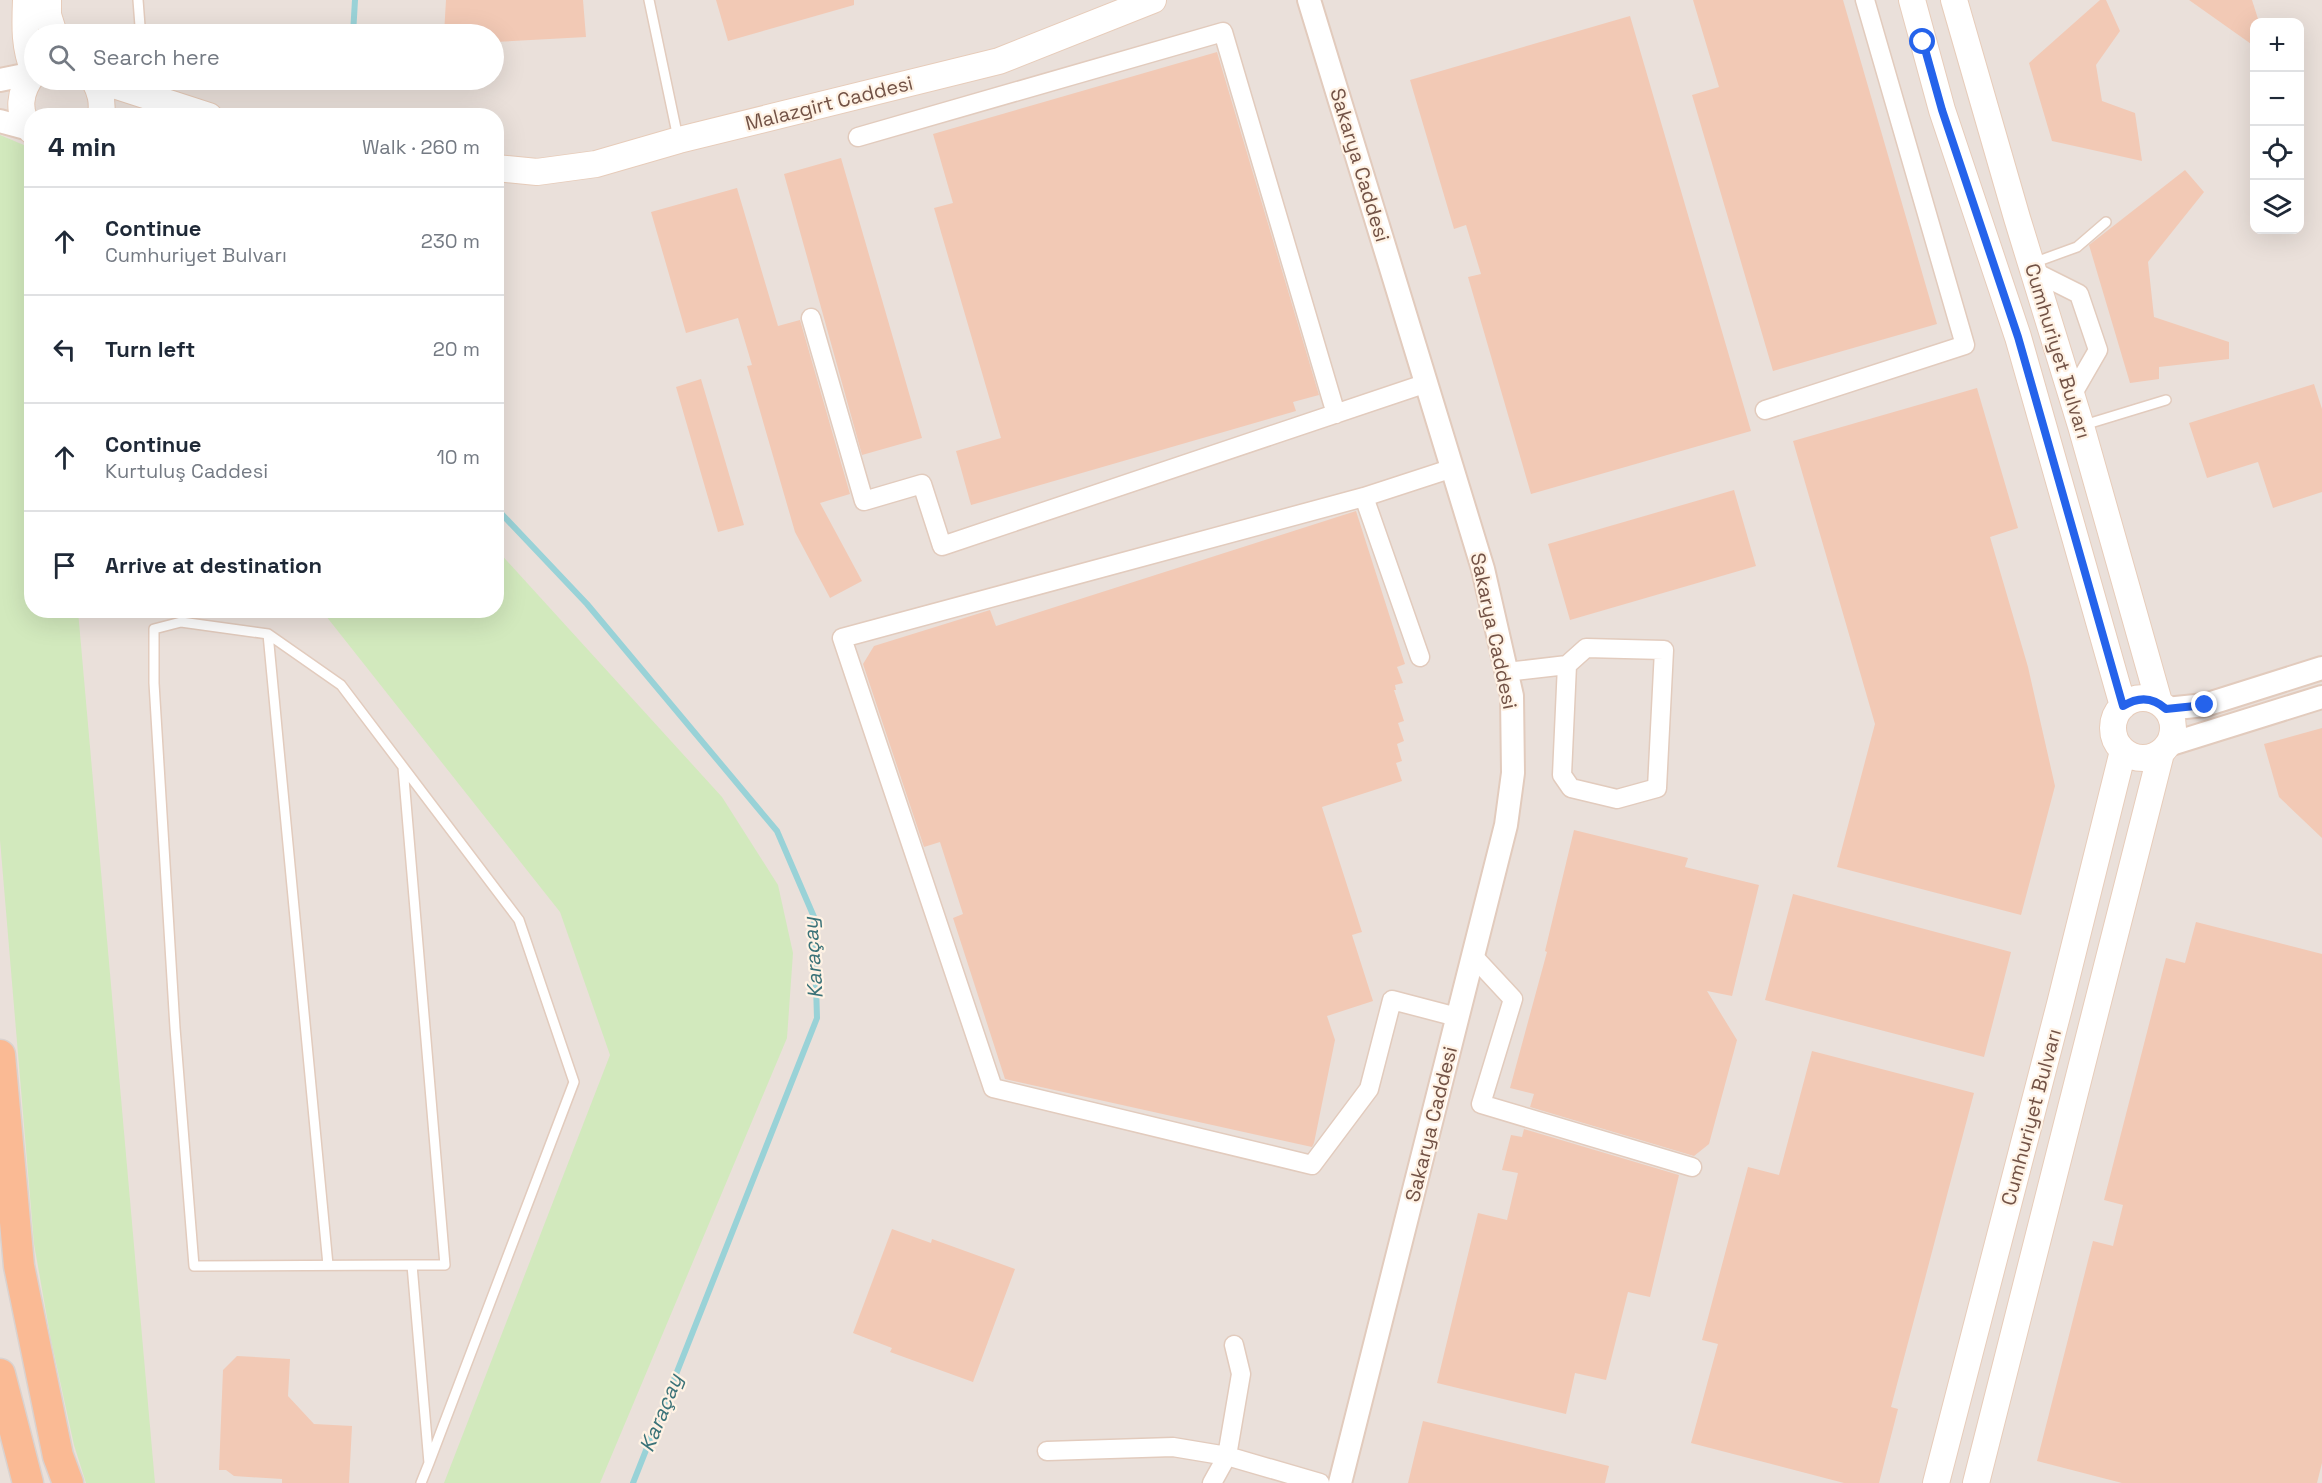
<!DOCTYPE html>
<html lang="en">
<head>
<meta charset="utf-8">
<style>
  :root { --surface:#fff; --page:#f2f2f3; --text:#1f2937; --muted:#747a83; --line:#e0e1e3 }
  body { margin:0; font-family:"Space Grotesk",sans-serif; background:var(--page); color:var(--text) }
  .controls { position:absolute; right:18px; top:18px; display:grid; overflow:hidden; border-radius:12px; box-shadow:0 6px 24px #0002 }
  .controls button { width:54px; height:54px; display:grid; place-items:center; padding:0; border:0; border-bottom:2px solid var(--line); background:var(--surface); color:var(--text); font:30px sans-serif }
  .stop { position:absolute; width:18px; height:18px; margin:-14px; border:4px solid #2563eb; border-radius:50%; background:#fff }
  .stop.end { background:#2563eb; border-color:#fff; box-shadow:0 2px 6px #0008 }
  .list { margin:0; padding:0; list-style:none }
  h2 { display:flex; justify-content:space-between; align-items:center; height:78px; margin:0; padding:0 24px; font-size:26px }
  h2 small { font-size:20px; font-weight:400; color:var(--muted) }
  .list li { display:grid; grid-template-columns:39px 1fr auto; gap:18px; align-items:center; box-sizing:border-box; height:108px; padding:0 24px; border-top:2px solid var(--line) }
  .list b { display:block; font-size:22px; white-space:nowrap }
  .list p { margin:0; font-size:20px; white-space:nowrap; color:var(--muted) }
  .list em { font-size:20px; font-style:normal; color:var(--muted) }
  .icon { flex:none; width:33px; height:33px; fill:none; stroke:currentColor; stroke-width:2; stroke-linecap:round; stroke-linejoin:round }
  .map { position:relative; flex:none; width:2322px; height:1483px; overflow:hidden }
  .search { position:absolute; background:var(--surface); box-shadow:0 6px 24px #0002; left:24px; top:24px; width:480px; height:66px; display:flex; align-items:center; gap:15px; box-sizing:border-box; padding:0 21px; border-radius:33px; color:var(--muted); font-size:22px }
  .panel { position:absolute; background:var(--surface); box-shadow:0 6px 24px #0002; left:24px; top:108px; width:480px; height:510px; border-radius:24px }
  .map>svg:first-child { display:block }
  .industrial { fill:#eae0da; fill-rule:evenodd }
  .green { fill:#d2e9bd }
  .lines { fill:none; stroke-linecap:round; stroke-linejoin:round }
  .stream { stroke:#99d2d7; stroke-width:6 }
  .building { fill:#f2c9b5 }
  .service-casing { stroke:#e2cbbd; stroke-width:12 }
  .minor-casing { stroke:#e2cbbd; stroke-width:21 }
  .tertiary-casing { stroke:#e2cbbd; stroke-width:26 }
  .secondary-casing { stroke:#e7ccba; stroke-width:28 }
  .trunk-casing { stroke:#dad2cf; stroke-width:33 }
  .service { stroke:#fff; stroke-width:9 }
  .minor { stroke:#fff; stroke-width:18 }
  .tertiary { stroke:#fff; stroke-width:22 }
  .secondary { stroke:#fff; stroke-width:26 }
  .trunk { stroke:#faba94; stroke-width:30 }
  .route { stroke:#2563eb; stroke-width:8 }
  .labels { text-anchor:middle; stroke-width:4.5; stroke-linejoin:round; paint-order:stroke }
  .street-label { font-size:20px; fill:#725246; stroke:#fff2e4 }
  .water-label { font-size:21px; font-style:italic; fill:#3a7278; stroke:#fff2e4 }
</style>
</head>
<body>
<div class="map">
<svg width="2322" height="1483" viewBox="0 0 2322 1483">
  <rect width="100%" height="100%" fill="#fceedd"/>
  <!-- industrial -->
  <path class="industrial" d="M 0,0 L 2322,0 L 2322,1483 L 0,1483 ZM 2254,22 L 2300,22 L 2300,230 L 2254,230 ZM 34,34 L 494,34 L 494,80 L 34,80 ZM 32,116 L 496,116 L 496,610 L 32,610 Z"/>
  <!-- green -->
  <path class="green" d="M 0,135 L 31,148 L 32,610 L 78,611 L 155,1483 L 86,1483 L 74,1445 L 51,1340 L 34,1244 L 0,840 Z
    M 497,550 L 722,797 L 778,885 L 793,953 L 787,1038 L 600,1483 L 444,1483 L 610,1055 L 560,912 L 322,611 L 496,610 Z"/>
  <g class="lines">
    <!-- stream -->
    <path class="stream" d="M 353,34 L 355,0
      M 496,508 L 587,604 L 777,831 L 814,917 L 817,1018 L 633,1483"/>
  </g>
  <!-- building -->
  <path class="building" d="M 446,0 L 583,0 L 586,37 L 494,42 L 494,34 L 444,34 Z
    M 716,0 L 854,0 L 854,5 L 728,41 Z
    M 1693,0 L 1843,0 L 1937,324 L 1773,371 L 1692,95 L 1719,87 Z
    M 2100,0 L 2106,0 L 2120,31 L 2096,65 L 2102,101 L 2135,113 L 2142,161 L 2052,141 L 2029,63 Z
    M 2189,0 L 2252,0 L 2259,22 L 2254,22 L 2254,46 Z
    M 1630,16 L 1751,431 L 1531,494 L 1468,277 L 1481,274 L 1466,225 L 1454,229 L 1410,80 Z
    M 1217,52 L 1319,395 L 1293,402 L 1296,411 L 971,505 L 956,451 L 1001,438 L 934,208 L 953,203 L 933,134 Z
    M 841,158 L 922,438 L 862,455 L 784,174 Z
    M 2185,170 L 2204,192 L 2148,262 L 2154,317 L 2229,342 L 2229,359 L 2159,367 L 2159,379 L 2130,383 L 2089,245 Z
    M 737,188 L 778,326 L 800,320 L 850,494 L 820,503 L 862,581 L 830,598 L 795,532 L 747,366 L 752,365 L 738,318 L 686,333 L 651,212 Z
    M 701,379 L 744,525 L 718,532 L 676,387 Z
    M 2314,384 L 2322,409 L 2322,492 L 2273,508 L 2258,462 L 2207,478 L 2189,423 Z
    M 1977,388 L 2018,528 L 1990,537 L 2028,667 L 2055,786 L 2021,915 L 1837,867 L 1875,724 L 1793,441 Z
    M 1734,490 L 1756,566 L 1570,620 L 1548,544 Z
    M 1356,511 L 1405,664 L 1397,667 L 1403,683 L 1395,685 L 1396,690 L 1394,690 L 1404,721 L 1398,723 L 1404,741 L 1397,744 L 1402,761 L 1396,763 L 1402,781 L 1322,807 L 1362,932 L 1352,935 L 1373,1001 L 1327,1016 L 1335,1040 L 1314,1143 L 1312,1147 L 1005,1079 L 953,918 L 963,914 L 940,842 L 924,847 L 863,664 L 874,646 L 990,610 L 996,626 Z
    M 2322,728 L 2322,838 L 2279,797 L 2264,744 Z
    M 1574,830 L 1688,858 L 1685,867 L 1759,885 L 1732,996 L 1707,991 L 1737,1040 L 1709,1144 L 1694,1156 L 1530,1107 L 1534,1094 L 1510,1088 L 1547,952 L 1545,951 Z
    M 1793,894 L 2011,952 L 1984,1057 L 1765,1000 Z
    M 2196,922 L 2322,954 L 2322,1463 L 2317,1483 L 2122,1483 L 2037,1461 L 2093,1241 L 2113,1246 L 2123,1205 L 2104,1200 L 2166,958 L 2185,963 Z
    M 1812,1051 L 1974,1093 L 1891,1407 L 1898,1409 L 1879,1483 L 1844,1483 L 1691,1443 L 1718,1344 L 1702,1340 L 1748,1167 L 1779,1175 Z
    M 1524,1129 L 1679,1175 L 1650,1297 L 1628,1292 L 1606,1380 L 1575,1373 L 1566,1414 L 1437,1383 L 1478,1213 L 1507,1220 L 1518,1173 L 1502,1170 L 1511,1135 L 1522,1137 Z
    M 892,1229 L 931,1243 L 932,1239 L 1015,1269 L 973,1382 L 890,1352 L 892,1348 L 853,1333 Z
    M 237,1356 L 290,1359 L 288,1396 L 314,1424 L 352,1426 L 349,1483 L 282,1483 L 282,1479 L 234,1476 L 226,1470 L 219,1470 L 223,1370 Z
    M 1423,1421 L 1609,1466 L 1605,1483 L 1408,1483 Z"/>
  <g class="lines">
    <defs>
      <path id="service" d="M 649,0 L 678,138
        M 132,34 L 140,26 L 138,0
        M 2033,263 L 2077,247 L 2106,222
        M 2084,425 L 2166,400
        M 268,634 L 328,1265
        M 403,767 L 445,1265 L 412,1265
        M 421,1483 L 429,1463 L 574,1082 L 519,920 L 341,685 L 268,634 L 181,622 L 154,629 L 154,683 L 175,1028 L 194,1266 L 412,1265 L 429,1463"/>
      <path id="minor" d="M 858,137 L 1223,32 L 1336,414
        M 2033,271 L 2079,294 L 2098,350 L 2072,395
        M 811,318 L 864,501 L 922,484 L 942,546 L 1427,383
        M 1765,410 L 1965,345 L 1865,0
        M 1453,468 L 1364,497 L 842,638 L 993,1088 L 1312,1165 L 1369,1089 L 1392,1000 L 1457,1017
        M 1364,497 L 1420,657
        M 1506,672 L 1567,665 L 1586,648 L 1664,650 L 1657,788 L 1617,799 L 1571,788 L 1562,775 L 1567,665
        M 1473,956 L 1513,999 L 1481,1104 L 1692,1167
        M 1047,1451 L 1173,1447 L 1227,1456 L 1320,1483
        M 1212,1483 L 1227,1456 L 1241,1374 L 1234,1345"/>
      <path id="tertiary" d="M 1309,0 L 1483,569 L 1512,696 L 1513,773 L 1506,825 L 1340,1483
        M 0,80 L 34,73
        M 0,121 L 29,129
        M 2166,709 L 2205,705 L 2322,668
        M 2168,745 L 2322,697"/>
      <path id="secondary" d="M 26,0 C 25,26 24,47 34,71
        M 48,0 L 48,15 L 54,34
        M 1912,0 L 1942,110 L 2018,337 L 2123,706
        M 1954,0 L 2017,218 L 2081,426 L 2159,702
        M 94,80 C 101,92 103,102 101,116
        M 98,80 L 209,116
        M 32,131 C 16,113 19,91 34,73
        M 496,168 L 537,172 L 596,164 L 679,140 L 999,61 L 1153,0
        M2113 728a30 30 0 1 1 60 0a30 30 0 1 1-60 0Z
        M 1936,1483 L 2060,1004 L 2123,751
        M 1976,1483 L 2161,753"/>
      <path id="trunk" d="M 0,1055 L 19,1266 L 58,1456 L 68,1483
        M 0,1374 L 28,1483"/>
    </defs>
    <!-- service casing -->
    <use href="#service" class="service-casing"/>
    <!-- minor casing -->
    <use href="#minor" class="minor-casing"/>
    <!-- tertiary casing -->
    <use href="#tertiary" class="tertiary-casing"/>
    <!-- secondary casing -->
    <use href="#secondary" class="secondary-casing"/>
    <!-- trunk casing -->
    <use href="#trunk" class="trunk-casing"/>
    <!-- service -->
    <use href="#service" class="service"/>
    <!-- minor -->
    <use href="#minor" class="minor"/>
    <!-- tertiary -->
    <use href="#tertiary" class="tertiary"/>
    <!-- secondary -->
    <use href="#secondary" class="secondary"/>
    <!-- trunk -->
    <use href="#trunk" class="trunk"/>
  </g>
  <g class="lines">
    <!-- route -->
    <path class="route" d="M 1923,42 L 1942,110 L 2018,337 L 2123,706 C 2139,696 2153,697 2166,709 L 2205,705"/>
  </g>
  <g class="labels">
    <!-- street labels -->
    <g class="street-label">
      <text transform="translate(829 103) rotate(-14)" y="7">Malazgirt Caddesi</text>
      <text transform="translate(1360 165) rotate(73)" y="7">Sakarya Caddesi</text>
      <text transform="translate(2058 351) rotate(73)" y="7">Cumhuriyet Bulvarı</text>
      <text transform="translate(1494 631) rotate(78)" y="7">Sakarya Caddesi</text>
      <text transform="translate(2031 1117) rotate(-75)" y="7">Cumhuriyet Bulvarı</text>
      <text transform="translate(1431 1124) rotate(-76)" y="7">Sakarya Caddesi</text>
    </g>
    <!-- water labels -->
    <g class="water-label">
      <text transform="translate(813 958) rotate(-94)" y="7">Karaçay</text>
      <text transform="translate(661 1413) rotate(-68)" y="7">Karaçay</text>
    </g>
  </g>
</svg>
<div class="controls">
<button>+</button>
<button>−</button>
<button><svg class="icon" aria-label="locate" viewBox="0 0 24 24"><circle cx="12" cy="12" r="6"/><path d="M12 2v4M12 18v4M2 12h4M18 12h4"/></svg></button>
<button><svg class="icon" aria-label="layers" viewBox="0 0 24 24"><path d="M12 4l9 5-9 5-9-5zM3 14l9 5 9-5"/></svg></button>
</div>
<div class="stop" style="left:1923px;top:42px"></div>
<div class="stop end" style="left:2205px;top:705px"></div>
<div class="search"><svg class="icon" aria-label="search" viewBox="0 0 24 24"><circle cx="10" cy="10" r="6"/><path d="M15 15l6 6"/></svg>Search here</div>
<section class="panel">
<h2>4 min<small>Walk · 260 m</small></h2>
<ul class="list">
<li><svg class="icon" aria-label="ahead" viewBox="0 0 24 24"><path d="M12 20V5M6 11l6-6 6 6"/></svg><div><b>Continue</b><p>Cumhuriyet Bulvarı</p></div><em>230 m</em></li>
<li><svg class="icon" aria-label="left" viewBox="0 0 24 24"><path d="M17 20v-9H6M10 6l-5 5 5 5"/></svg><div><b>Turn left</b></div><em>20 m</em></li>
<li><svg class="icon" aria-label="ahead" viewBox="0 0 24 24"><path d="M12 20V5M6 11l6-6 6 6"/></svg><div><b>Continue</b><p>Kurtuluş Caddesi</p></div><em>10 m</em></li>
<li><svg class="icon" aria-label="arrive" viewBox="0 0 24 24"><path d="M6 21V4h12l-3 4 3 4H6"/></svg><div><b>Arrive at destination</b></div></li>
</ul>
</section>
</div>
</body>
</html>
